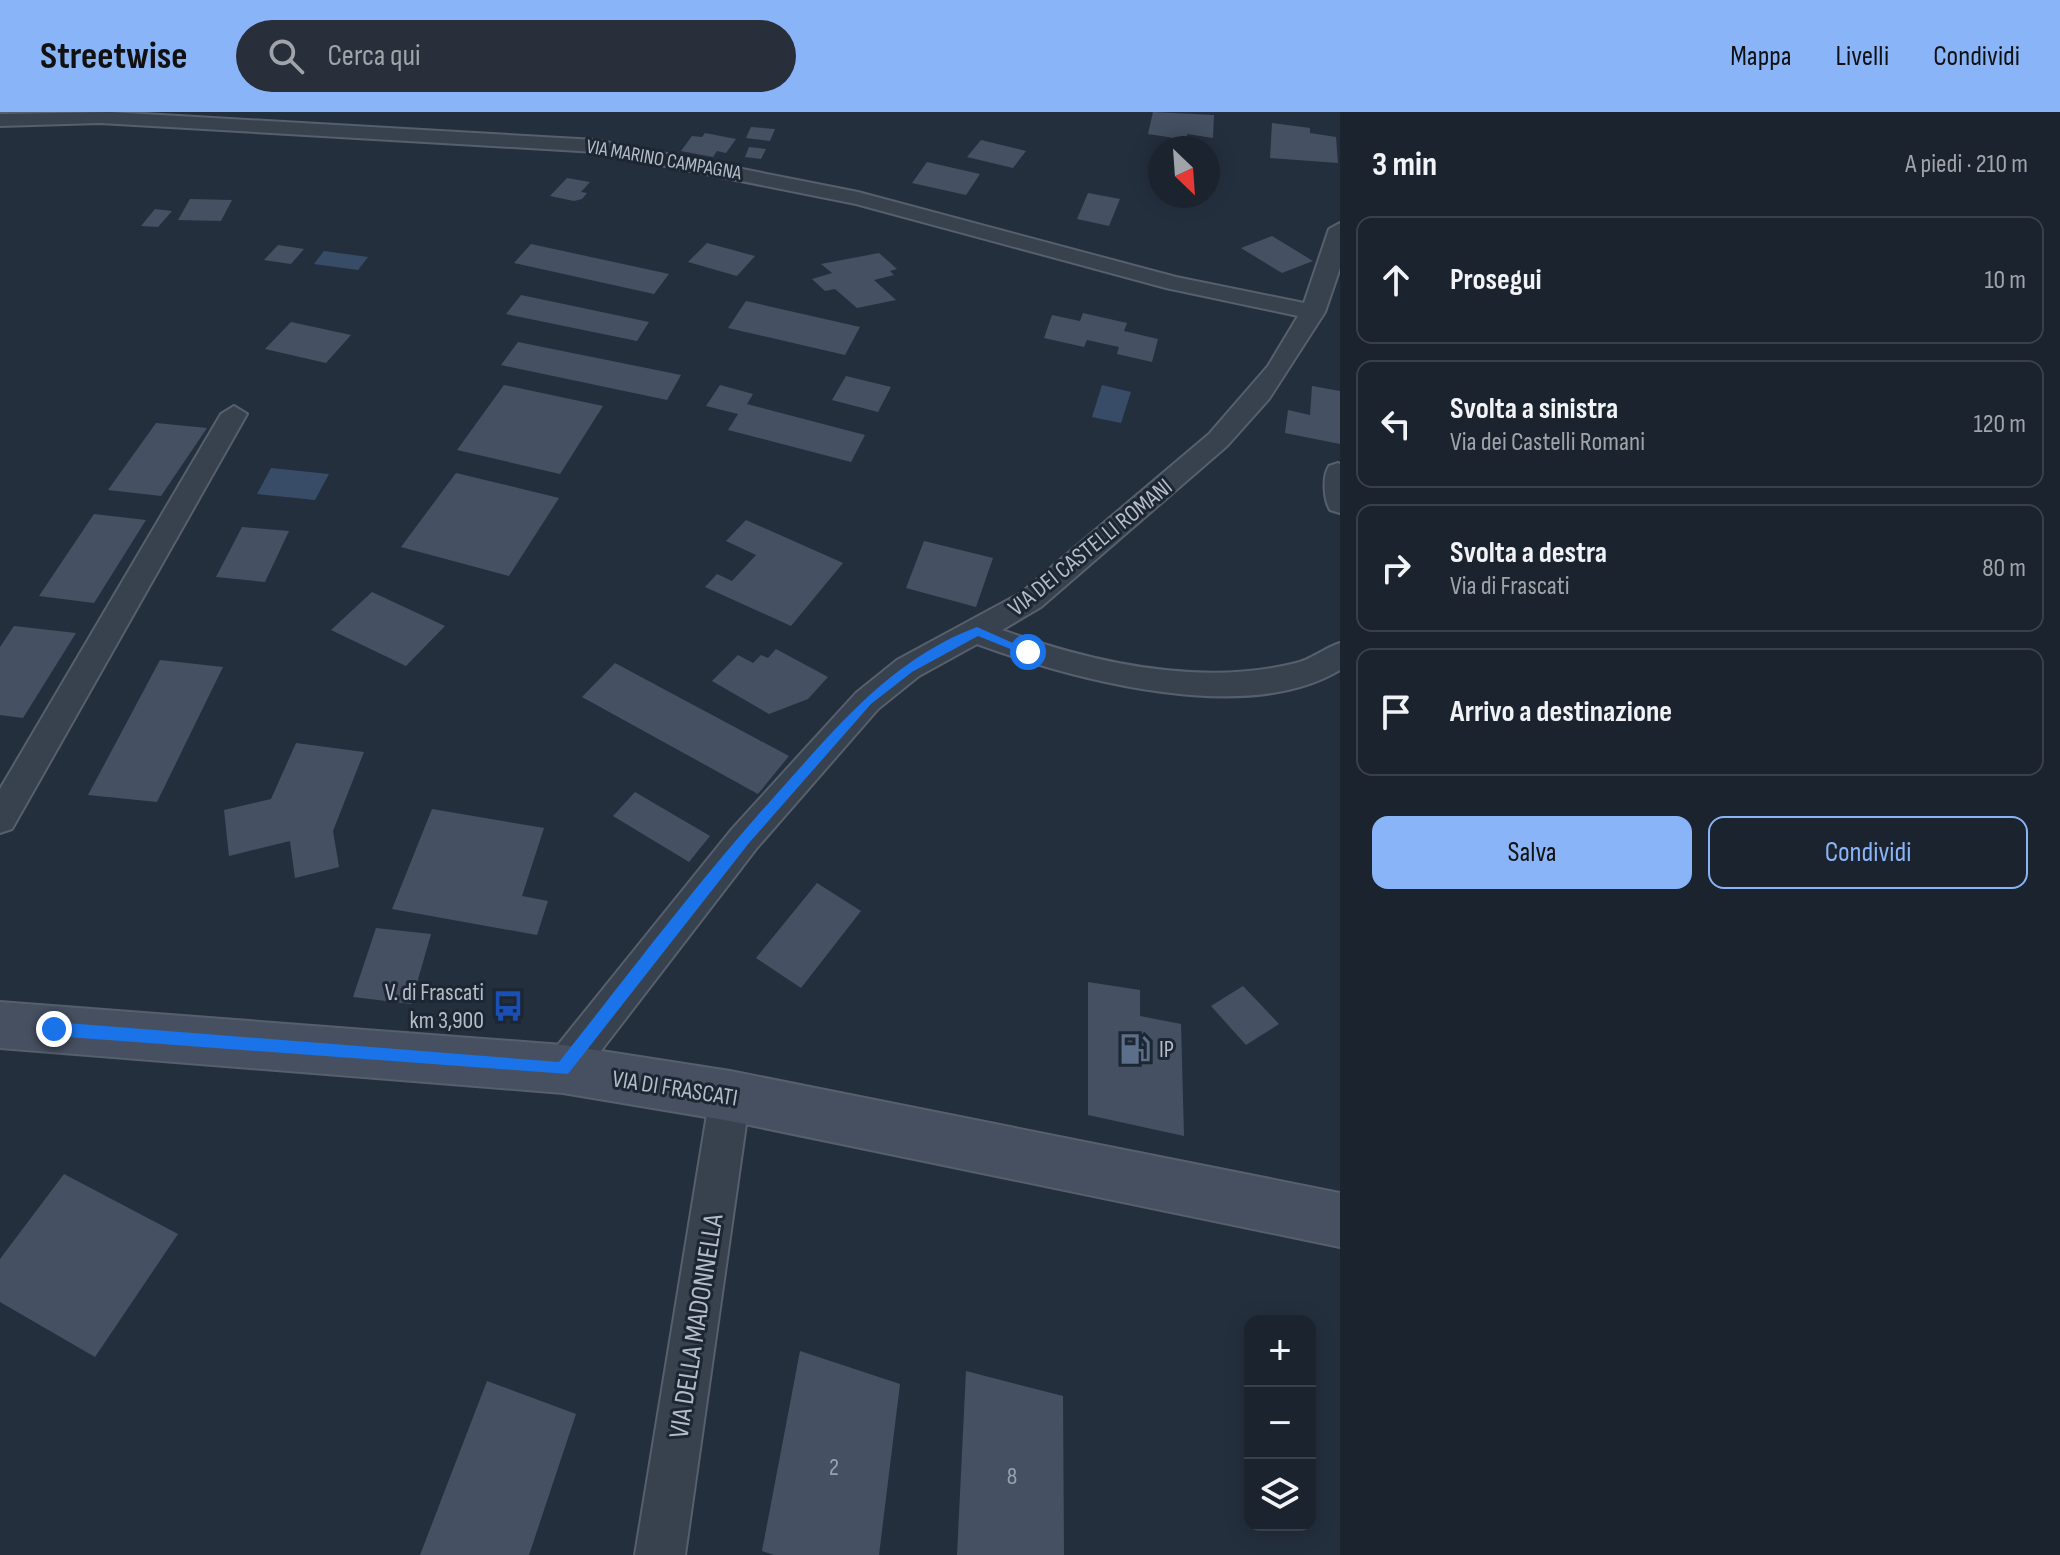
<!DOCTYPE html>
<html lang="it">
<head>
<meta charset="utf-8">
<style>
  :root { --surface:#1b232e; --page:#282f3a; --text:#f1f3f6; --muted:#a0a4aa; --line:#39404a; --accent:#8ab4f8 }
  body { margin:0; font-family:"Sofia Sans Condensed",sans-serif; background:var(--page); color:var(--text) }
  .controls { position:absolute; right:24px; bottom:24px; display:grid; overflow:hidden; border-radius:16px; box-shadow:0 4px 20px #0003 }
  .controls button { width:72px; height:72px; display:grid; place-items:center; padding:0; border:0; border-bottom:2px solid var(--line); background:var(--surface); color:var(--text); font:40px sans-serif }
  .compass { position:absolute; left:1148px; top:24px; width:72px; height:72px; border-radius:50%; background:var(--surface); box-shadow:0 4px 20px #0003; rotate:155deg }
  .stop { position:absolute; width:24px; height:24px; margin:-18px; border:6px solid #1a73e8; border-radius:50%; background:#fff }
  .stop.end { background:#1a73e8; border-color:#fff; box-shadow:0 2px 8px #0008 }
  .list { margin:0; padding:0; list-style:none }
  h2 { display:flex; justify-content:space-between; align-items:center; height:104px; margin:0; padding:0 32px; font-size:34px }
  h2 small { font-size:26px; font-weight:400; color:var(--muted) }
  .list li { display:grid; grid-template-columns:52px 1fr auto; gap:24px; align-items:center; box-sizing:border-box; height:128px; margin:0 16px 16px; padding:0 16px; border:2px solid var(--line); border-radius:16px }
  .list b { display:block; font-size:30px; white-space:nowrap }
  .list p { margin:0; font-size:26px; white-space:nowrap; color:var(--muted) }
  .list em { font-size:26px; font-style:normal; color:var(--muted) }
  .actions { display:flex; gap:16px; padding:24px 32px }
  .actions a { flex:1; padding:18px 0; border:2px solid var(--accent); border-radius:16px; text-align:center; font-size:28px; color:var(--accent) }
  .actions .main { background:var(--accent); color:#111 }
  .icon { flex:none; width:44px; height:44px; fill:none; stroke:currentColor; stroke-width:2; stroke-linecap:round; stroke-linejoin:round }
  .map { position:relative; flex:none; width:1340px; height:1443px; overflow:hidden }
  header { display:flex; align-items:center; gap:48px; box-sizing:border-box; height:112px; padding:0 40px; background:var(--accent); color:#111 }
  header strong { font-size:38px }
  nav { display:flex; gap:44px; margin-inline-start:auto; font-size:28px }
  .search { width:560px; height:72px; background:var(--page); display:flex; align-items:center; gap:20px; box-sizing:border-box; padding:0 28px; border-radius:44px; color:var(--muted); font-size:30px }
  main { display:flex }
  aside { flex:1; background:var(--surface) }
  .map>svg:first-child { display:block }
  .water { fill:#394c67 }
  .building { fill:#455162 }
  .lines { fill:none; stroke-linecap:round; stroke-linejoin:round }
  .street-casing { stroke:#565f6c; stroke-width:4 }
  .secondary-casing { stroke:#565f6c; stroke-width:4 }
  .street { fill:#38414e; fill-rule:evenodd }
  .secondary { fill:#465061; fill-rule:evenodd }
  .route { fill:#1a73e8 }
  .labels { text-anchor:middle; stroke-width:6; stroke-linejoin:round; paint-order:stroke }
  .far-street-label { font-size:20px; fill:#b4bcc9; stroke:#1d2633 }
  .street-label { font-size:24px; fill:#b4bcc9; stroke:#1d2633 }
  .poi-label { font-size:24px; fill:#b4bcc9; stroke:#1d2633; text-anchor:end }
  .near-number-label { font-size:24px; fill:#98a1af }
  .near-street-label { font-size:28px; fill:#b4bcc9; stroke:#1d2633 }
</style>
</head>
<body>
<header>
<strong>Streetwise</strong>
<div class="search"><svg class="icon" aria-label="search" viewBox="0 0 24 24"><circle cx="10" cy="10" r="6"/><path d="M15 15l6 6"/></svg>Cerca qui</div>
<nav><a>Mappa</a><a>Livelli</a><a>Condividi</a></nav>
</header>
<main>
<div class="map">
<svg width="1340" height="1443" viewBox="0 0 1340 1443">
  <rect width="100%" height="100%" fill="#242f3e"/>
  <!-- water -->
  <path class="water" d="M 324,139 L 368,145 L 358,158 L 314,152 Z
    M 1102,273 L 1131,280 L 1121,311 L 1092,305 Z
    M 271,356 L 329,362 L 315,388 L 257,382 Z"/>
  <!-- building -->
  <path class="building" d="M 1153,0 L 1214,3 L 1213,26 L 1187,22 L 1187,28 L 1148,22 Z
    M 1272,11 L 1310,16 L 1310,21 L 1336,25 L 1338,51 L 1270,46 Z
    M 751,15 L 775,17 L 770,29 L 746,26 Z
    M 705,21 L 736,27 L 726,41 L 717,39 L 713,45 L 681,39 L 692,24 L 702,25 Z
    M 981,28 L 1026,39 L 1013,56 L 967,45 Z
    M 749,35 L 766,37 L 761,47 L 745,45 Z
    M 927,50 L 980,62 L 966,83 L 912,71 Z
    M 567,66 L 590,70 L 581,80 L 587,81 L 582,87 L 574,89 L 550,84 Z
    M 1088,81 L 1120,87 L 1109,114 L 1077,107 Z
    M 190,87 L 232,88 L 221,109 L 178,108 Z
    M 155,97 L 172,99 L 158,115 L 141,114 Z
    M 1272,124 L 1313,149 L 1282,161 L 1241,136 Z
    M 707,131 L 755,144 L 737,164 L 688,150 Z
    M 531,132 L 669,162 L 654,182 L 514,151 Z
    M 278,133 L 304,137 L 291,152 L 264,148 Z
    M 879,141 L 897,157 L 890,159 L 894,163 L 874,168 L 896,188 L 857,196 L 835,177 L 825,179 L 812,167 L 832,161 L 821,152 Z
    M 521,183 L 649,210 L 637,229 L 506,202 Z
    M 746,189 L 860,215 L 845,243 L 728,216 Z
    M 1083,201 L 1127,211 L 1124,219 L 1158,227 L 1152,250 L 1117,242 L 1119,235 L 1087,228 L 1084,235 L 1044,226 L 1052,203 L 1080,209 Z
    M 291,210 L 351,223 L 326,251 L 265,237 Z
    M 518,230 L 681,263 L 667,288 L 501,253 Z
    M 846,264 L 891,275 L 878,300 L 832,288 Z
    M 504,273 L 603,294 L 560,362 L 457,338 Z
    M 720,273 L 753,282 L 747,292 L 865,323 L 851,350 L 728,318 L 738,302 L 706,294 Z
    M 1312,274 L 1340,279 L 1340,332 L 1285,321 L 1288,298 L 1310,303 Z
    M 156,311 L 207,316 L 161,384 L 108,378 Z
    M 456,361 L 559,386 L 509,464 L 401,435 Z
    M 94,402 L 146,408 L 94,491 L 39,484 Z
    M 746,408 L 843,451 L 791,514 L 705,475 L 717,462 L 732,469 L 756,443 L 726,429 Z
    M 242,415 L 289,419 L 265,470 L 216,465 Z
    M 924,429 L 993,446 L 976,495 L 906,476 Z
    M 372,480 L 445,514 L 406,554 L 331,518 Z
    M 14,514 L 76,521 L 23,606 L 0,603 L 0,535 Z
    M 776,537 L 828,565 L 808,587 L 769,602 L 712,569 L 738,543 L 753,551 L 761,543 L 768,546 Z
    M 160,548 L 223,555 L 157,690 L 88,683 Z
    M 615,551 L 789,644 L 758,682 L 582,585 Z
    M 296,631 L 364,640 L 333,719 L 339,755 L 295,766 L 290,729 L 229,744 L 224,698 L 271,687 Z
    M 635,680 L 710,724 L 689,750 L 613,704 Z
    M 432,697 L 544,716 L 522,784 L 548,789 L 537,823 L 392,797 Z
    M 817,771 L 861,799 L 801,876 L 756,846 Z
    M 376,816 L 431,822 L 411,892 L 353,885 Z
    M 1088,870 L 1140,878 L 1140,904 L 1181,912 L 1184,1024 L 1088,1003 Z
    M 1243,874 L 1279,912 L 1246,933 L 1211,894 Z
    M 64,1062 L 178,1122 L 95,1245 L 0,1190 L 0,1147 Z
    M 800,1239 L 900,1272 L 879,1443 L 774,1443 L 762,1439 Z
    M 966,1259 L 1063,1284 L 1064,1443 L 957,1443 Z
    M 487,1269 L 576,1302 L 529,1443 L 420,1443 Z"/>
  <g class="lines">
    <defs>
      <path id="street" d="M 110,0 L 596,28 L 858,80 L 1176,165 L 1304,191 L 1329,117 L 1340,111 L 1340,156 L 1325,200 L 1269,287 L 1227,334 L 1041,495 L 1002,518 C 1093,551 1200,575 1296,551 C 1312,547 1324,536 1340,531 L 1340,558 C 1246,615 1072,567 977,532 L 919,564 L 878,597 L 756,737 L 577,970 L 563,976 L 549,970 L 544,957 L 549,944 L 732,717 L 856,581 L 897,548 L 1021,481 L 1209,322 L 1268,254 L 1298,204 L 1166,176 L 856,92 L 596,40 L 100,11 L 0,14 L 0,2 Z
        M 234,294 L 247,302 L 12,717 L 0,721 L 0,677 L 221,302 Z
        M 1338,351 L 1340,352 L 1340,401 L 1330,398 C 1324,388 1322,365 1329,354 Z
        M 730,965 L 744,970 L 750,984 L 685,1443 L 635,1443 L 710,984 L 716,970 Z"/>
      <path id="secondary" d="M 0,890 L 563,933 L 730,959 L 1340,1081 L 1340,1135 L 730,1009 L 563,981 L 0,936 Z"/>
    </defs>
    <!-- street casing -->
    <use href="#street" class="street-casing"/>
    <!-- secondary casing -->
    <use href="#secondary" class="secondary-casing"/>
    <!-- street -->
    <use href="#street" class="street"/>
    <!-- secondary -->
    <use href="#secondary" class="secondary"/>
  </g>
  <!-- route -->
  <path class="route" d="M 977,515 L 1033,540 L 1028,544 L 978,524 L 912,560 L 871,592 L 749,731 L 568,962 L 54,924 L 47,917 L 54,910 L 559,950 C 632,858 703,763 782,676 C 840,611 894,546 977,515 Z"/>
  <!-- icons -->
  <defs>
    <symbol id="bus-bare" viewBox="-9 -9 18 18"><path d="M-5-6H5V4H4V6H2V4H-2V6H-4V4H-5ZM-3.5-4V0h7V-4ZM-3.5 1.2v1.5H-2V1.2ZM2 1.2v1.5H3.5V1.2Z" fill="#1a4fb4" stroke="#1d2633" stroke-width="2.5" paint-order="stroke"/></symbol>
    <symbol id="fuel-bare" viewBox="-9 -9 18 18"><path d="M-5.5-6h7V0h2V4h1.3V-2.5L3-4.5l.8-.8L6-3V5H2.5V1h-1V6h-7ZM-4.2-4.7v3.2H.2V-4.7Z" fill="#5c6f8a" stroke="#1d2633" stroke-width="2.5" paint-order="stroke"/></symbol>
  </defs>
  <g fill-rule="evenodd">
    <use href="#bus-bare" x="486" y="872" width="44" height="44"/>
    <use href="#fuel-bare" x="1113" y="915" width="44" height="44"/>
  </g>
  <g class="labels">
    <!-- far-street labels -->
    <g class="far-street-label">
      <text transform="translate(664 47) rotate(10)" y="7">VIA MARINO CAMPAGNA</text>
    </g>
    <!-- street labels -->
    <g class="street-label">
      <text transform="translate(1090 435) rotate(-39)" y="8">VIA DEI CASTELLI ROMANI</text>
      <text transform="translate(675 976) rotate(9)" y="8">VIA DI FRASCATI</text>
    </g>
    <!-- poi labels -->
    <g class="poi-label">
      <text x="484" y="888">V. di Frascati<tspan x="484" dy="28">km 3,900</tspan></text>
      <text x="1159" y="945" text-anchor="start">IP</text>
    </g>
    <!-- near-number labels -->
    <g class="near-number-label">
      <text x="834" y="1363">2</text>
      <text x="1012" y="1372">8</text>
    </g>
    <!-- near-street labels -->
    <g class="near-street-label">
      <text transform="translate(695 1214) rotate(-81)" y="10">VIA DELLA MADONNELLA</text>
    </g>
  </g>
</svg>
<div class="controls">
<button>+</button>
<button>−</button>
<button><svg class="icon" aria-label="layers" viewBox="0 0 24 24"><path d="M12 4l9 5-9 5-9-5zM3 14l9 5 9-5"/></svg></button>
</div>
<svg class="compass" viewBox="-18 -18 36 36"><path d="M0-13l5 13h-10z" fill="#e53935"/><path d="M0 13l5-13h-10z" fill="#a0a4aa"/></svg>
<div class="stop" style="left:1028px;top:540px"></div>
<div class="stop end" style="left:54px;top:917px"></div>
</div>
<aside>
<h2>3 min<small>A piedi · 210 m</small></h2>
<ul class="list">
<li><svg class="icon" aria-label="ahead" viewBox="0 0 24 24"><path d="M12 20V5M6 11l6-6 6 6"/></svg><div><b>Prosegui</b></div><em>10 m</em></li>
<li><svg class="icon" aria-label="left" viewBox="0 0 24 24"><path d="M17 20v-9H6M10 6l-5 5 5 5"/></svg><div><b>Svolta a sinistra</b><p>Via dei Castelli Romani</p></div><em>120 m</em></li>
<li><svg class="icon" aria-label="right" viewBox="0 0 24 24"><path d="M7 20v-9h11M14 6l5 5-5 5"/></svg><div><b>Svolta a destra</b><p>Via di Frascati</p></div><em>80 m</em></li>
<li><svg class="icon" aria-label="arrive" viewBox="0 0 24 24"><path d="M6 21V4h12l-3 4 3 4H6"/></svg><div><b>Arrivo a destinazione</b></div></li>
</ul>
<div class="actions"><a class="main">Salva</a><a>Condividi</a></div>
</aside>
</main>
</body>
</html>
